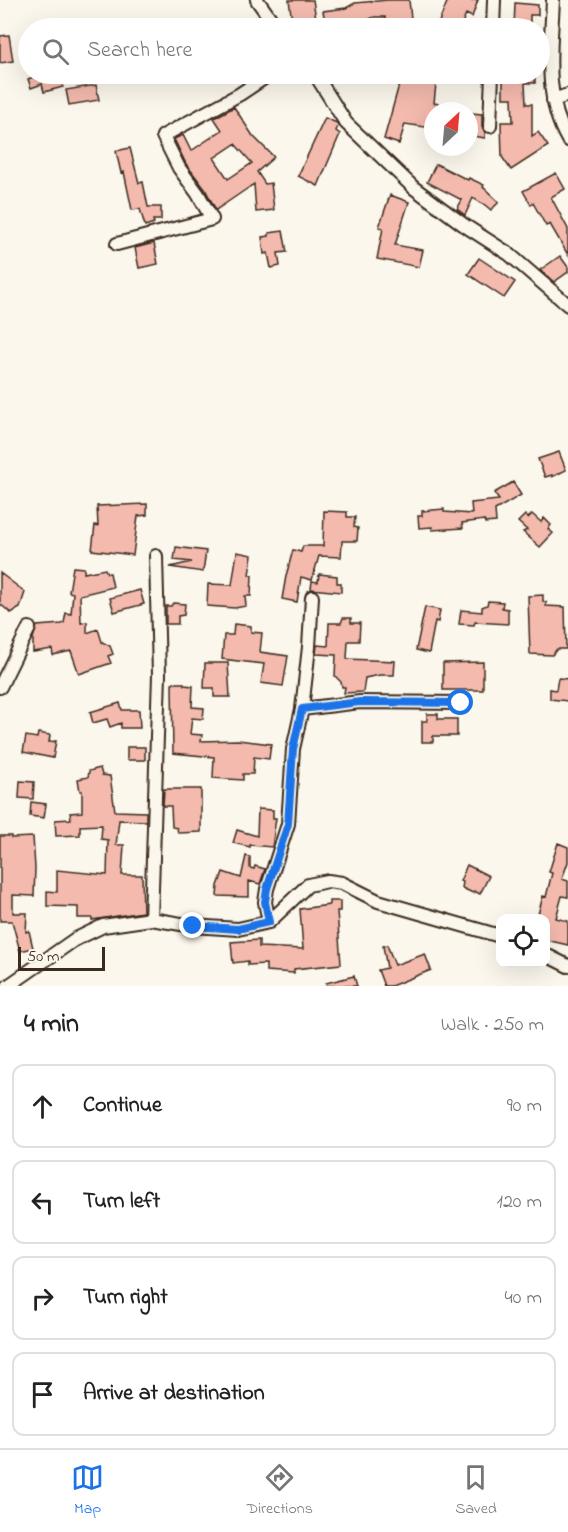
<!DOCTYPE html>
<html lang="en">
<head>
<meta charset="utf-8">
<style>
  :root { --surface:#fff; --page:#f2f2f2; --text:#222; --muted:#767676; --line:#e0e0e0; --accent:#1a73e8 }
  body { margin:0; font-family:"Indie Flower",sans-serif; background:var(--page); color:var(--text) }
  .controls { position:absolute; right:18px; bottom:18px; display:grid; overflow:hidden; border-radius:12px; box-shadow:0 6px 24px #0002 }
  .controls button { width:54px; height:54px; display:grid; place-items:center; padding:0; border:0; border-bottom:2px solid var(--line); background:var(--surface); color:var(--text); font:30px sans-serif }
  .compass { position:absolute; left:424px; top:102px; width:54px; height:54px; border-radius:50%; background:var(--surface); box-shadow:0 6px 24px #0002; rotate:26deg }
  .scale { position:absolute; left:18px; bottom:15px; width:87px; box-sizing:border-box; padding-left:6px; border:3px solid #3b2a1e; border-top:0; font-size:16px; line-height:21px; white-space:nowrap; color:#3b2a1e; -webkit-text-stroke:4px #fbf7ec; paint-order:stroke }
  .stop { position:absolute; width:18px; height:18px; margin:-14px; border:4px solid #1a73e8; border-radius:50%; background:#fff }
  .stop.end { background:#1a73e8; border-color:#fff; box-shadow:0 2px 6px #0008 }
  .list { margin:0; padding:0; list-style:none }
  h2 { display:flex; justify-content:space-between; align-items:center; height:78px; margin:0; padding:0 24px; font-size:26px }
  h2 small { font-size:20px; font-weight:400; color:var(--muted) }
  .list li { display:grid; grid-template-columns:39px 1fr auto; gap:18px; align-items:center; box-sizing:border-box; height:84px; margin:0 12px 12px; padding:0 12px; border:2px solid var(--line); border-radius:12px }
  .list b { display:block; font-size:22px; white-space:nowrap }
  .list em { font-size:20px; font-style:normal; color:var(--muted) }
  .icon { flex:none; width:33px; height:33px; fill:none; stroke:currentColor; stroke-width:2; stroke-linecap:round; stroke-linejoin:round }
  .map { position:relative; flex:none; width:568px; height:986px; overflow:hidden }
  .search { position:absolute; background:var(--surface); box-shadow:0 6px 24px #0002; left:18px; right:18px; top:18px; height:66px; display:flex; align-items:center; gap:15px; box-sizing:border-box; padding:0 21px; border-radius:33px; color:var(--muted); font-size:22px }
  .sheet { height:462px; background:var(--surface) }
  nav { display:flex; justify-content:space-around; align-items:center; box-sizing:border-box; height:84px; border-top:2px solid var(--line); background:var(--surface); font-size:16px; color:var(--muted) }
  nav a { display:grid; justify-items:center; gap:3px }
  nav .on { color:var(--accent) }
  .map>svg:first-child { display:block }
  .building { fill:#f4baae; stroke:#3b2a1e; stroke-width:1.5; fill-rule:evenodd }
  .lines { fill:none; stroke-linecap:round; stroke-linejoin:round }
  .minor-casing { stroke:#3b2a1e; stroke-width:16 }
  .minor { stroke:#fbf7ec; stroke-width:12 }
  .route { stroke:#1a73e8; stroke-width:8 }
</style>
</head>
<body>
<div class="map">
<svg width="568" height="986" viewBox="0 0 568 986">
  <rect width="100%" height="100%" fill="#fbf7ec"/>
  <filter id="ink" filterUnits="userSpaceOnUse"><feTurbulence type="fractalNoise" baseFrequency=".0167" numOctaves="2"/><feDisplacementMap in="SourceGraphic" scale="12" xChannelSelector="R" yChannelSelector="G"/><feConvolveMatrix kernelMatrix="1 2 1 2 8 2 1 2 1" color-interpolation-filters="sRGB"/></filter>
  <g filter="url(#ink)">
    <!-- building -->
    <path class="building" d="M 289,0 L 313,0 L 316,19 L 292,21 Z
      M 388,0 L 409,0 L 412,28 L 386,28 L 385,17 L 374,17 L 350,28 L 326,28 L 323,11 L 346,8 L 355,3 Z
      M 448,0 L 478,0 L 472,17 L 466,14 L 460,28 L 450,28 L 438,24 Z
      M 515,3 L 538,5 L 538,15 L 530,15 L 530,28 L 514,28 Z
      M 9,35 L 13,61 L 0,63 L 0,36 Z
      M 42,74 L 60,74 L 63,87 L 44,92 L 42,84 L 31,88 L 28,79 Z
      M 402,74 L 437,74 L 434,103 L 452,106 L 451,111 L 433,111 L 432,128 L 405,124 L 399,144 L 384,139 Z
      M 514,74 L 535,74 L 535,83 L 525,83 L 526,104 L 532,104 L 532,136 L 538,132 L 548,146 L 511,170 L 502,157 L 501,122 L 513,122 L 512,98 L 503,98 L 503,81 L 513,80 Z
      M 96,85 L 99,100 L 69,105 L 66,90 Z
      M 234,107 L 253,136 L 274,157 L 257,172 L 265,184 L 271,183 L 274,210 L 256,212 L 254,184 L 216,210 L 205,189 L 186,164 L 174,139 L 183,135 L 191,151 L 222,130 L 214,118 ZM 235,144 L 252,163 L 228,179 L 214,158 Z
      M 471,113 L 482,114 L 482,126 L 485,133 L 485,138 L 473,136 L 474,131 L 469,130 Z
      M 325,118 L 337,123 L 338,126 L 336,131 L 340,134 L 318,186 L 298,176 Z
      M 130,148 L 139,183 L 143,182 L 148,207 L 161,207 L 161,220 L 153,220 L 154,223 L 145,226 L 140,209 L 132,210 L 124,172 L 121,173 L 116,151 Z
      M 436,164 L 468,180 L 469,178 L 484,185 L 483,187 L 499,202 L 491,210 L 485,205 L 473,198 L 465,215 L 457,209 L 462,200 L 427,182 Z
      M 556,173 L 565,189 L 551,197 L 568,229 L 568,255 L 550,224 L 546,226 L 533,203 L 531,205 L 523,191 Z
      M 390,195 L 409,202 L 395,245 L 423,250 L 419,267 L 377,259 L 383,228 L 379,227 Z
      M 283,231 L 287,252 L 278,253 L 280,266 L 271,268 L 268,253 L 264,254 L 262,237 L 269,236 L 269,233 Z
      M 154,243 L 158,264 L 139,268 L 135,248 Z
      M 560,256 L 568,267 L 568,272 L 554,282 L 540,270 Z
      M 479,258 L 515,282 L 504,298 L 468,274 Z
      M 559,452 L 566,470 L 552,477 L 552,475 L 545,477 L 538,459 Z
      M 513,482 L 521,495 L 495,510 L 496,522 L 485,523 L 484,520 L 462,523 L 463,528 L 432,530 L 432,527 L 419,528 L 418,516 L 422,516 L 422,511 L 444,509 L 444,512 L 472,514 L 471,503 L 499,500 L 494,493 Z
      M 147,504 L 147,515 L 138,516 L 133,555 L 92,550 L 95,525 L 98,526 L 97,506 Z
      M 324,511 L 347,512 L 347,517 L 355,517 L 354,527 L 358,528 L 357,541 L 342,541 L 341,557 L 319,556 L 312,580 L 301,577 L 297,602 L 282,599 L 286,576 L 293,550 L 301,552 L 303,546 L 323,546 Z
      M 532,514 L 541,522 L 544,518 L 551,525 L 548,529 L 553,533 L 540,547 L 523,532 L 527,530 L 518,522 L 525,515 L 528,518 Z
      M 176,547 L 206,551 L 203,572 L 170,567 L 192,562 L 174,560 Z
      M 237,552 L 252,555 L 249,575 L 252,575 L 251,596 L 245,596 L 246,606 L 235,608 L 207,606 L 208,584 L 232,585 Z
      M 73,567 L 84,568 L 84,573 L 105,569 L 107,573 L 110,573 L 113,587 L 80,595 L 81,623 L 87,622 L 87,633 L 98,629 L 102,642 L 110,646 L 113,654 L 108,656 L 111,663 L 79,674 L 71,651 L 53,655 L 52,649 L 33,652 L 33,638 L 37,626 L 62,624 L 64,623 L 66,613 L 71,614 L 73,593 L 69,592 Z
      M 0,573 L 25,592 L 20,608 L 11,613 L 0,604 Z
      M 319,574 L 337,576 L 337,583 L 341,583 L 341,592 L 311,589 L 312,581 L 318,582 Z
      M 140,590 L 144,604 L 114,612 L 110,598 Z
      M 543,595 L 543,602 L 546,602 L 546,606 L 565,607 L 566,649 L 557,649 L 552,655 L 530,654 L 528,596 Z
      M 488,601 L 503,602 L 502,608 L 508,609 L 508,624 L 475,622 L 474,625 L 459,624 L 461,610 L 482,612 L 482,607 L 487,605 Z
      M 173,603 L 185,604 L 184,615 L 178,616 L 178,624 L 166,624 L 166,606 L 171,606 Z
      M 425,607 L 440,610 L 438,622 L 435,621 L 429,653 L 416,650 Z
      M 343,618 L 351,618 L 351,623 L 360,623 L 359,641 L 348,641 L 347,659 L 395,661 L 394,675 L 380,675 L 365,678 L 363,692 L 344,693 L 345,687 L 342,687 L 341,682 L 335,676 L 336,655 L 316,654 L 317,645 L 328,646 L 329,623 L 341,623 Z
      M 234,624 L 251,626 L 251,632 L 262,633 L 260,652 L 288,656 L 283,686 L 261,683 L 264,664 L 222,659 L 224,635 L 233,635 Z
      M 483,662 L 483,690 L 443,690 L 443,663 Z
      M 205,663 L 228,663 L 230,697 L 214,697 L 214,688 L 204,688 Z
      M 558,678 L 568,679 L 568,701 L 550,699 L 550,689 L 556,690 Z
      M 172,683 L 184,683 L 184,685 L 193,686 L 192,707 L 204,708 L 203,719 L 192,718 L 190,734 L 202,735 L 201,741 L 238,740 L 271,744 L 269,759 L 254,757 L 253,774 L 243,774 L 243,780 L 213,778 L 214,757 L 173,753 Z
      M 120,703 L 122,710 L 139,710 L 140,728 L 121,728 L 121,723 L 110,727 L 107,719 L 93,723 L 90,712 Z
      M 427,714 L 438,714 L 438,719 L 457,719 L 457,736 L 433,736 L 433,742 L 422,742 L 422,721 L 427,721 Z
      M 38,733 L 50,735 L 49,742 L 56,741 L 53,758 L 23,752 L 26,736 L 37,738 Z
      M 127,747 L 145,747 L 145,760 L 127,760 Z
      M 100,768 L 102,775 L 110,776 L 115,811 L 146,812 L 146,821 L 119,820 L 116,845 L 124,845 L 122,875 L 142,875 L 143,912 L 92,920 L 92,918 L 78,918 L 78,907 L 47,906 L 47,891 L 57,892 L 57,870 L 107,875 L 108,840 L 101,839 L 102,825 L 80,826 L 80,835 L 56,836 L 55,820 L 71,819 L 70,813 L 82,812 L 82,791 L 80,791 L 78,779 L 88,777 L 89,771 Z
      M 20,781 L 34,782 L 33,799 L 19,798 Z
      M 164,789 L 201,789 L 201,832 L 178,833 L 177,828 L 172,827 L 171,806 L 163,806 Z
      M 31,802 L 46,804 L 44,818 L 30,816 Z
      M 258,809 L 273,810 L 273,818 L 276,818 L 272,847 L 250,845 L 250,847 L 233,843 L 237,830 L 257,836 Z
      M 0,836 L 11,836 L 11,838 L 33,837 L 35,868 L 34,896 L 13,895 L 13,913 L 27,913 L 26,932 L 29,931 L 33,948 L 20,951 L 12,921 L 0,921 Z
      M 558,843 L 568,847 L 568,862 L 562,879 L 568,881 L 568,897 L 562,896 L 556,918 L 568,921 L 568,945 L 546,940 L 546,918 L 537,918 L 543,896 L 546,897 L 552,873 L 549,872 Z
      M 246,856 L 250,857 L 250,868 L 254,869 L 255,866 L 265,869 L 260,884 L 249,881 L 249,897 L 217,896 L 218,886 L 223,872 L 241,878 Z
      M 467,865 L 489,876 L 480,894 L 474,891 L 473,893 L 462,888 L 463,882 L 460,881 Z
      M 329,901 L 340,901 L 340,911 L 337,911 L 341,964 L 294,969 L 294,973 L 266,971 L 266,964 L 248,965 L 248,961 L 233,963 L 231,942 L 259,940 L 259,947 L 303,949 L 300,909 L 329,905 Z
      M 387,945 L 395,965 L 425,954 L 431,970 L 391,986 L 384,986 L 378,970 L 387,968 L 383,946 Z
      M 354,976 L 357,986 L 327,986 L 326,983 Z"/>
    <g class="lines">
      <defs>
        <path id="minor" d="M 257,0 L 277,28
          M 553,0 C 551,47 543,97 568,140
          M 493,28 L 494,0
          M 315,74 L 346,123 L 414,188 L 464,225 L 509,254 L 568,305
          M 553,100 L 568,95
          M 490,126 L 492,74
          M 117,244 L 212,219 L 198,194 L 179,168 L 163,136 L 240,94 L 270,74
          M 0,687 L 29,628
          M 302,709 L 309,647 L 312,597
          M 151,919 L 159,675 L 156,556
          M 269,922 L 265,902 L 267,889 L 288,824 L 293,749 L 302,709 L 360,702 L 461,703
          M 546,955 L 568,966
          M 8,986 L 74,940 L 103,926 L 151,919 L 193,926 L 238,929 L 269,922 L 308,885 L 328,881 L 342,883 L 378,901 L 500,936"/>
      </defs>
      <!-- minor casing -->
      <use href="#minor" class="minor-casing"/>
      <!-- minor -->
      <use href="#minor" class="minor"/>
    </g>
  </g>
  <g class="lines" filter="url(#ink)">
    <!-- route -->
    <path class="route" d="M 193,926 L 238,929 L 269,922 L 265,902 L 267,889 L 288,824 L 293,749 L 302,709 L 360,702 L 461,703"/>
  </g>
</svg>
<div class="controls">
<button><svg class="icon" aria-label="locate" viewBox="0 0 24 24"><circle cx="12" cy="12" r="6"/><path d="M12 2v4M12 18v4M2 12h4M18 12h4"/></svg></button>
</div>
<svg class="compass" viewBox="-18 -18 36 36"><path d="M0-13l5 13h-10z" fill="#e53935"/><path d="M0 13l5-13h-10z" fill="#767676"/></svg>
<div class="scale">50 m</div>
<div class="stop" style="left:461px;top:703px"></div>
<div class="stop end" style="left:193px;top:926px"></div>
<div class="search"><svg class="icon" aria-label="search" viewBox="0 0 24 24"><circle cx="10" cy="10" r="6"/><path d="M15 15l6 6"/></svg>Search here</div>
</div>
<section class="sheet">
<h2>4 min<small>Walk · 250 m</small></h2>
<ul class="list">
<li><svg class="icon" aria-label="ahead" viewBox="0 0 24 24"><path d="M12 20V5M6 11l6-6 6 6"/></svg><div><b>Continue</b></div><em>90 m</em></li>
<li><svg class="icon" aria-label="left" viewBox="0 0 24 24"><path d="M17 20v-9H6M10 6l-5 5 5 5"/></svg><div><b>Turn left</b></div><em>120 m</em></li>
<li><svg class="icon" aria-label="right" viewBox="0 0 24 24"><path d="M7 20v-9h11M14 6l5 5-5 5"/></svg><div><b>Turn right</b></div><em>40 m</em></li>
<li><svg class="icon" aria-label="arrive" viewBox="0 0 24 24"><path d="M6 21V4h12l-3 4 3 4H6"/></svg><div><b>Arrive at destination</b></div></li>
</ul>
</section>
<nav>
<a class="on"><svg class="icon" aria-label="map" viewBox="0 0 24 24"><path d="M3 6l6-2 6 2 6-2v14l-6 2-6-2-6 2zM9 4v14M15 6v14"/></svg>Map</a>
<a><svg class="icon" aria-label="directions" viewBox="0 0 24 24"><path d="M12 3l9 9-9 9-9-9zM9 14v-3h6M13 9l2 2-2 2"/></svg>Directions</a>
<a><svg class="icon" aria-label="saved" viewBox="0 0 24 24"><path d="M7 4h10v16l-5-4-5 4z"/></svg>Saved</a>
</nav>
</body>
</html>
